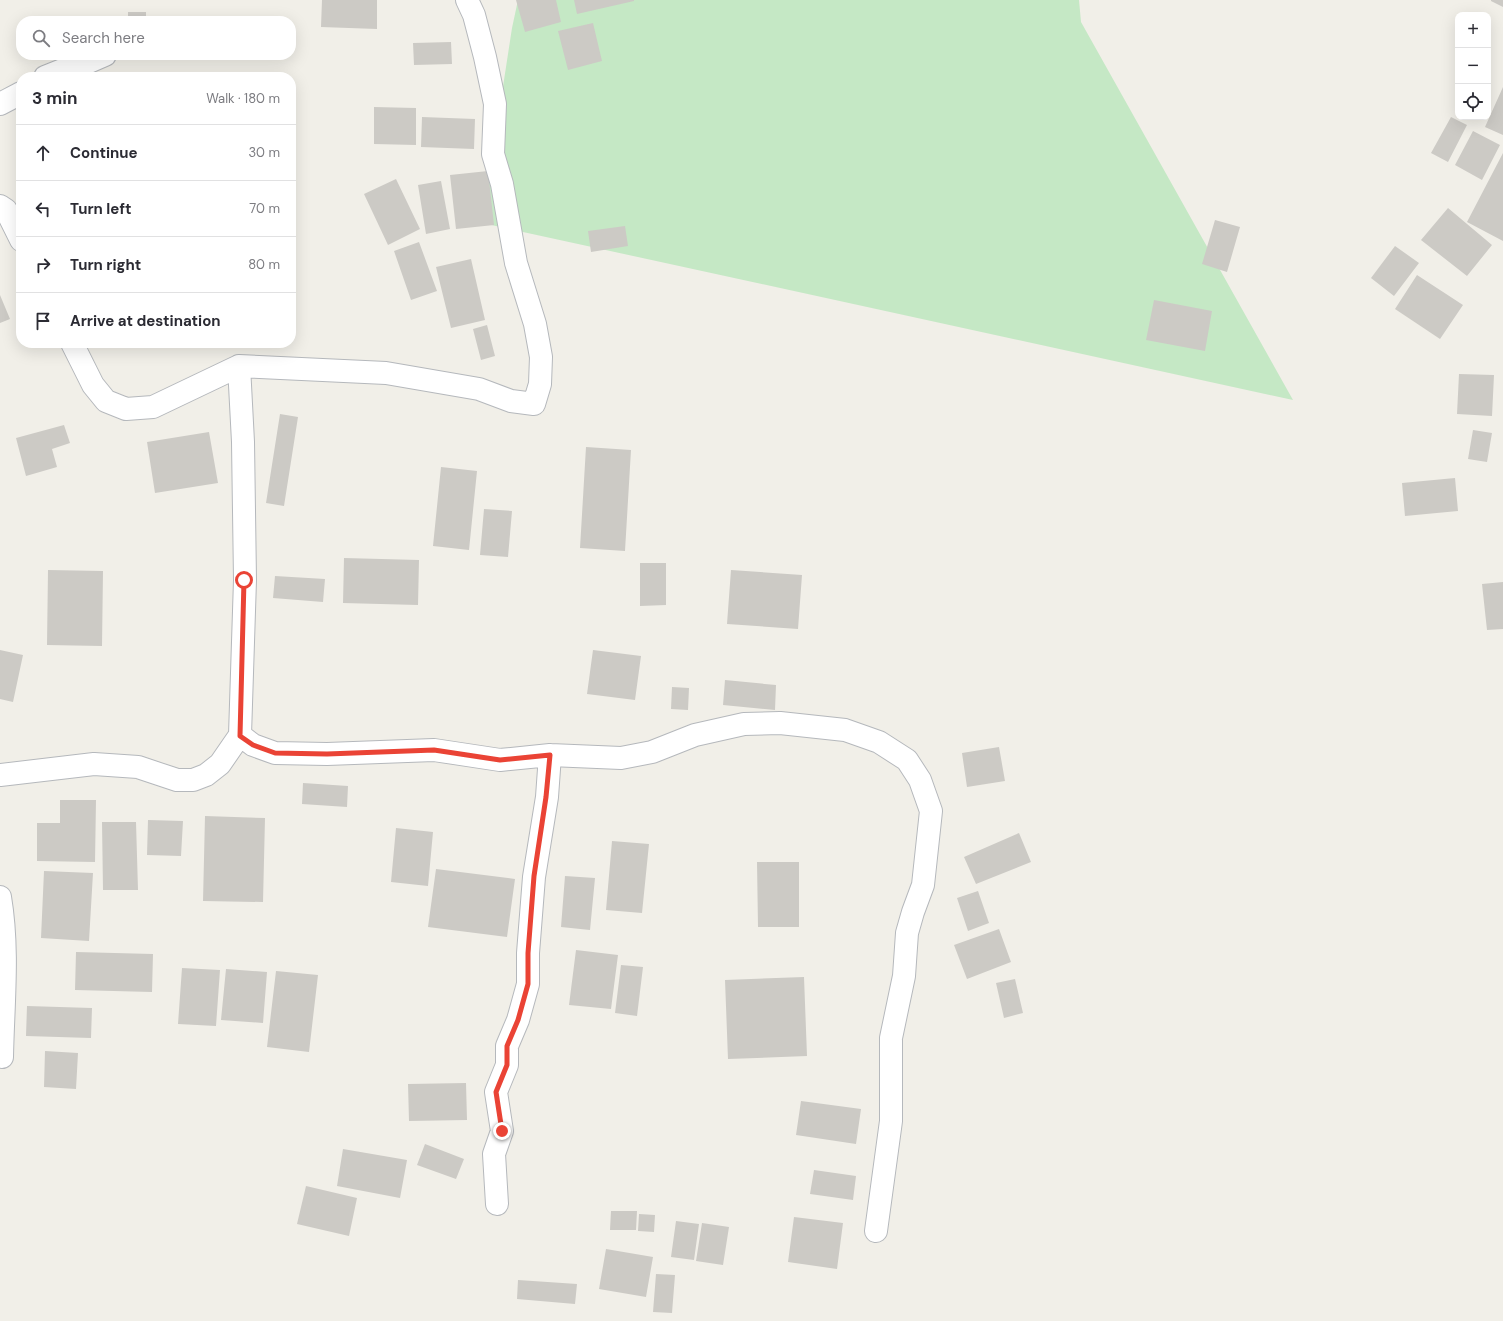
<!DOCTYPE html>
<html lang="en">
<head>
<meta charset="utf-8">
<style>
  :root { --surface:#fff; --page:#f7f7f7; --text:#2b2b33; --muted:#7c7c81; --line:#e1e1e2 }
  body { margin:0; font-family:"DM Sans",sans-serif; background:var(--page); color:var(--text) }
  .controls { position:absolute; right:12px; top:12px; display:grid; overflow:hidden; border-radius:8px; box-shadow:0 4px 16px #0002 }
  .controls button { width:36px; height:36px; display:grid; place-items:center; padding:0; border:0; border-bottom:1px solid var(--line); background:var(--surface); color:var(--text); font:20px sans-serif }
  .stop { position:absolute; width:12px; height:12px; margin:-9px; border:3px solid #ea4335; border-radius:50%; background:#fff }
  .stop.end { background:#ea4335; border-color:#fff; box-shadow:0 1px 4px #0008 }
  .list { margin:0; padding:0; list-style:none }
  h2 { display:flex; justify-content:space-between; align-items:center; height:52px; margin:0; padding:0 16px; font-size:17px }
  h2 small { font-size:13px; font-weight:400; color:var(--muted) }
  .list li { display:grid; grid-template-columns:26px 1fr auto; gap:12px; align-items:center; box-sizing:border-box; height:56px; padding:0 16px; border-top:1px solid var(--line) }
  .list b { display:block; font-size:15px; white-space:nowrap }
  .list em { font-size:13px; font-style:normal; color:var(--muted) }
  .icon { flex:none; width:22px; height:22px; fill:none; stroke:currentColor; stroke-width:2; stroke-linecap:round; stroke-linejoin:round }
  .map { position:relative; flex:none; width:1503px; height:1321px; overflow:hidden }
  .search { position:absolute; background:var(--surface); box-shadow:0 4px 16px #0002; left:16px; top:16px; width:280px; height:44px; display:flex; align-items:center; gap:10px; box-sizing:border-box; padding:0 14px; border-radius:16px; color:var(--muted); font-size:15px }
  .panel { position:absolute; background:var(--surface); box-shadow:0 4px 16px #0002; left:16px; top:72px; width:280px; height:276px; border-radius:16px }
  .map>svg:first-child { display:block }
  .green { fill:#c5e8c5 }
  .building { fill:#cccac5 }
  .lines { fill:none; stroke-linecap:round; stroke-linejoin:round }
  .minor-casing { stroke:#b5b8bc; stroke-width:24 }
  .minor { stroke:#fff; stroke-width:22 }
  .route { stroke:#ea4335; stroke-width:5 }
</style>
</head>
<body>
<div class="map">
<svg width="1503" height="1321" viewBox="0 0 1503 1321">
  <rect width="100%" height="100%" fill="#f1efe8"/>
  <!-- green -->
  <path class="green" d="M 518,0 L 1079,0 L 1081,22 L 1293,400 L 482,223 L 512,28 Z"/>
  <!-- building -->
  <path class="building" d="M 322,0 L 377,0 L 377,29 L 321,27 Z
    M 516,0 L 556,0 L 561,22 L 525,32 Z
    M 574,0 L 634,0 L 634,1 L 577,14 Z
    M 1491,0 L 1503,0 L 1503,7 L 1491,1 Z
    M 128,12 L 146,12 L 146,21 L 128,21 Z
    M 593,23 L 602,61 L 568,70 L 558,31 Z
    M 451,42 L 452,64 L 414,65 L 413,43 Z
    M 1503,87 L 1503,135 L 1485,127 Z
    M 374,107 L 416,108 L 416,145 L 374,144 Z
    M 422,117 L 475,119 L 474,149 L 421,147 Z
    M 1451,117 L 1467,125 L 1448,162 L 1431,153 Z
    M 1473,131 L 1500,145 L 1482,180 L 1455,165 Z
    M 1503,153 L 1503,241 L 1467,222 Z
    M 488,171 L 494,225 L 456,229 L 450,175 Z
    M 396,179 L 420,229 L 388,245 L 364,194 Z
    M 441,181 L 450,229 L 426,234 L 418,185 Z
    M 1448,208 L 1492,245 L 1467,276 L 1421,240 Z
    M 1215,220 L 1240,227 L 1227,272 L 1202,264 Z
    M 625,226 L 628,246 L 591,252 L 588,231 Z
    M 419,242 L 437,291 L 411,300 L 394,251 Z
    M 1395,246 L 1419,263 L 1394,296 L 1371,278 Z
    M 471,259 L 485,320 L 451,328 L 436,267 Z
    M 1417,275 L 1463,305 L 1440,339 L 1395,309 Z
    M 0,295 L 10,319 L 0,323 Z
    M 1154,300 L 1212,311 L 1205,351 L 1146,340 Z
    M 487,325 L 495,356 L 481,360 L 473,329 Z
    M 1459,374 L 1494,375 L 1492,416 L 1457,414 Z
    M 280,414 L 298,417 L 284,506 L 266,503 Z
    M 64,425 L 70,443 L 52,449 L 57,467 L 26,476 L 16,438 Z
    M 1473,430 L 1492,433 L 1487,462 L 1468,459 Z
    M 209,432 L 218,483 L 155,493 L 147,442 Z
    M 586,447 L 631,450 L 625,551 L 580,548 Z
    M 441,467 L 477,471 L 469,550 L 433,546 Z
    M 1455,478 L 1458,511 L 1405,516 L 1402,483 Z
    M 484,509 L 512,511 L 508,557 L 480,555 Z
    M 344,558 L 419,560 L 418,605 L 343,603 Z
    M 640,563 L 666,563 L 666,605 L 640,606 Z
    M 48,570 L 103,571 L 102,646 L 47,645 Z
    M 731,570 L 802,575 L 798,629 L 727,624 Z
    M 275,576 L 325,579 L 323,602 L 273,598 Z
    M 1503,582 L 1503,629 L 1487,630 L 1482,584 Z
    M 0,650 L 23,655 L 13,702 L 0,699 Z
    M 593,650 L 641,656 L 635,700 L 587,694 Z
    M 725,680 L 776,685 L 775,710 L 723,705 Z
    M 672,687 L 689,688 L 688,710 L 671,709 Z
    M 999,747 L 1005,781 L 967,787 L 962,753 Z
    M 303,783 L 348,786 L 347,807 L 302,804 Z
    M 60,800 L 96,800 L 95,862 L 37,861 L 37,823 L 60,823 Z
    M 205,816 L 265,818 L 263,902 L 203,901 Z
    M 148,820 L 183,821 L 181,856 L 147,855 Z
    M 102,822 L 136,822 L 138,890 L 103,890 Z
    M 396,828 L 433,832 L 428,886 L 391,882 Z
    M 1019,833 L 1031,862 L 976,884 L 964,857 Z
    M 612,841 L 649,844 L 642,913 L 606,910 Z
    M 757,862 L 799,862 L 799,927 L 758,927 Z
    M 436,869 L 515,879 L 507,937 L 428,927 Z
    M 44,871 L 93,873 L 89,941 L 41,938 Z
    M 565,876 L 595,878 L 590,930 L 561,927 Z
    M 978,891 L 989,923 L 968,931 L 957,898 Z
    M 999,929 L 1011,962 L 967,979 L 954,945 Z
    M 576,950 L 618,955 L 611,1009 L 569,1005 Z
    M 76,952 L 153,954 L 152,992 L 75,990 Z
    M 621,965 L 643,967 L 637,1016 L 615,1013 Z
    M 182,968 L 220,970 L 216,1026 L 178,1024 Z
    M 226,969 L 267,972 L 263,1023 L 221,1020 Z
    M 276,971 L 318,975 L 309,1052 L 267,1047 Z
    M 804,977 L 807,1056 L 728,1059 L 725,980 Z
    M 1015,979 L 1023,1013 L 1004,1018 L 996,983 Z
    M 27,1006 L 92,1008 L 91,1038 L 26,1036 Z
    M 45,1051 L 78,1053 L 76,1089 L 44,1087 Z
    M 466,1083 L 467,1120 L 409,1121 L 408,1084 Z
    M 801,1101 L 861,1109 L 856,1144 L 796,1135 Z
    M 425,1144 L 464,1159 L 456,1179 L 417,1165 Z
    M 343,1149 L 407,1160 L 400,1198 L 337,1186 Z
    M 814,1170 L 856,1176 L 853,1200 L 810,1194 Z
    M 306,1186 L 357,1198 L 349,1236 L 297,1224 Z
    M 611,1211 L 637,1211 L 636,1230 L 610,1230 Z
    M 639,1214 L 655,1215 L 654,1232 L 638,1231 Z
    M 794,1217 L 843,1223 L 837,1269 L 788,1262 Z
    M 676,1221 L 699,1224 L 694,1260 L 671,1257 Z
    M 702,1223 L 729,1227 L 723,1265 L 696,1261 Z
    M 606,1249 L 653,1257 L 646,1297 L 599,1289 Z
    M 656,1274 L 675,1275 L 672,1313 L 653,1312 Z
    M 518,1280 L 577,1284 L 575,1304 L 517,1299 Z"/>
  <g class="lines">
    <defs>
      <path id="minor" d="M 45,77 L 70,67 L 82,65 L 105,55
        M 0,104 L 21,93
        M 0,206 L 6,210 L 21,240
        M 72,343 L 93,385 L 106,401 L 126,409 L 153,407 L 239,366 L 386,373 L 479,389 L 511,401 L 534,404 L 540,384 L 541,357 L 535,324 L 516,263 L 502,184 L 493,154 L 495,104 L 485,57 L 474,15 L 467,0
        M 240,735 L 253,745 L 275,753 L 327,754 L 434,750 L 500,760 L 550,755 L 621,758 L 652,752 L 695,735 L 744,724 L 780,723 L 845,730 L 879,742 L 907,760 L 920,780 L 931,811 L 923,885 L 913,912 L 907,933 L 904,976 L 891,1038 L 891,1121 L 876,1231
        M 0,775 L 94,764 L 138,767 L 177,780 L 193,780 L 206,775 L 220,764 L 240,735 L 245,580 L 243,442 L 239,366
        M 0,897 C 9,950 3,1004 2,1057
        M 497,1204 L 494,1154 L 502,1131 L 496,1092 L 507,1065 L 507,1046 L 518,1020 L 528,984 L 528,953 L 534,877 L 547,797 L 550,755"/>
    </defs>
    <!-- minor casing -->
    <use href="#minor" class="minor-casing"/>
    <!-- minor -->
    <use href="#minor" class="minor"/>
  </g>
  <g class="lines">
    <!-- route -->
    <path class="route" d="M 244,580 L 240,736 L 253,745 L 275,753 L 327,754 L 434,750 L 500,760 L 550,755 L 546,797 L 534,876 L 528,953 L 528,984 L 518,1020 L 507,1046 L 507,1065 L 496,1092 L 502,1131"/>
  </g>
</svg>
<div class="controls">
<button>+</button>
<button>−</button>
<button><svg class="icon" aria-label="locate" viewBox="0 0 24 24"><circle cx="12" cy="12" r="6"/><path d="M12 2v4M12 18v4M2 12h4M18 12h4"/></svg></button>
</div>
<div class="stop" style="left:244px;top:580px"></div>
<div class="stop end" style="left:502px;top:1131px"></div>
<div class="search"><svg class="icon" aria-label="search" viewBox="0 0 24 24"><circle cx="10" cy="10" r="6"/><path d="M15 15l6 6"/></svg>Search here</div>
<section class="panel">
<h2>3 min<small>Walk · 180 m</small></h2>
<ul class="list">
<li><svg class="icon" aria-label="ahead" viewBox="0 0 24 24"><path d="M12 20V5M6 11l6-6 6 6"/></svg><div><b>Continue</b></div><em>30 m</em></li>
<li><svg class="icon" aria-label="left" viewBox="0 0 24 24"><path d="M17 20v-9H6M10 6l-5 5 5 5"/></svg><div><b>Turn left</b></div><em>70 m</em></li>
<li><svg class="icon" aria-label="right" viewBox="0 0 24 24"><path d="M7 20v-9h11M14 6l5 5-5 5"/></svg><div><b>Turn right</b></div><em>80 m</em></li>
<li><svg class="icon" aria-label="arrive" viewBox="0 0 24 24"><path d="M6 21V4h12l-3 4 3 4H6"/></svg><div><b>Arrive at destination</b></div></li>
</ul>
</section>
</div>
</body>
</html>
